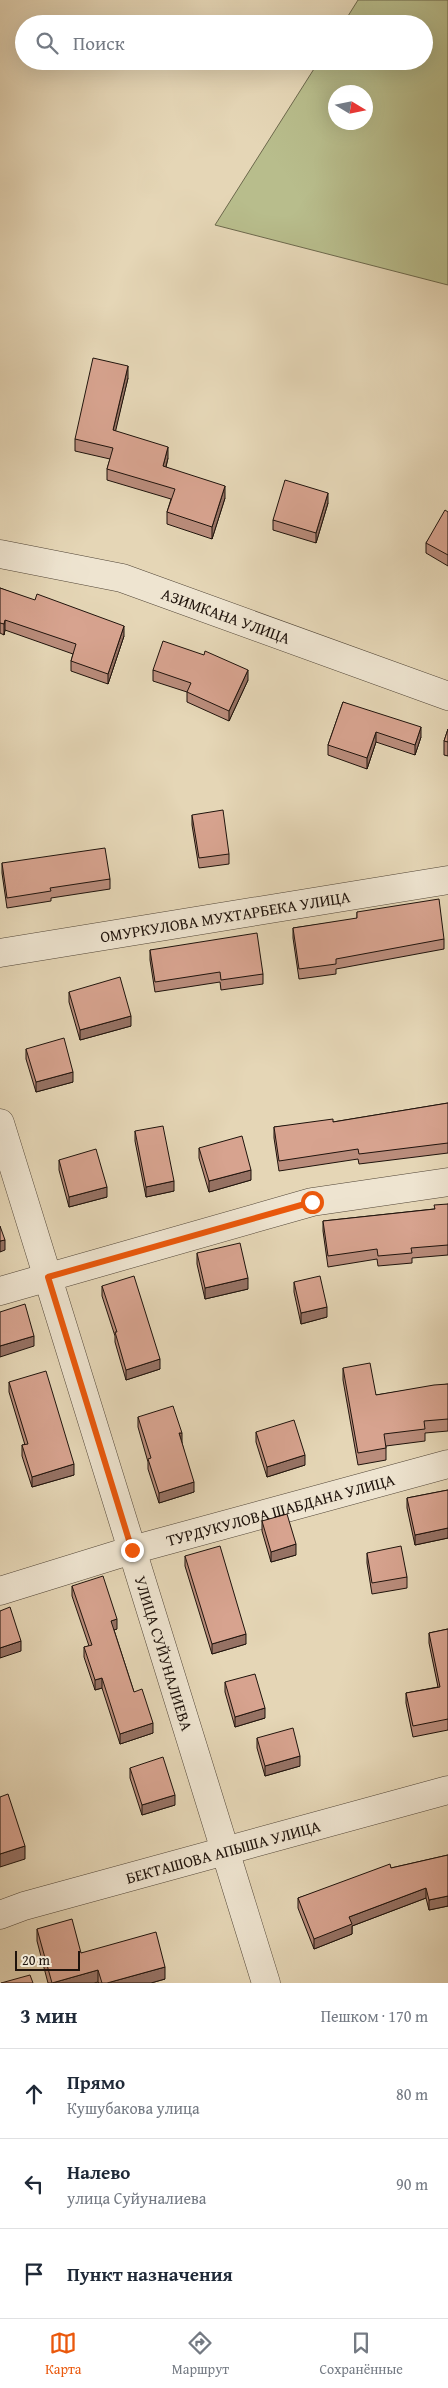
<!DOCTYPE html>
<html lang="ru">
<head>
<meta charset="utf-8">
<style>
  :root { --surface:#fff; --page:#f6f6f7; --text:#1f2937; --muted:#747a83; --line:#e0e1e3; --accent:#ea580c }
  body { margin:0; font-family:"Gentium Book Plus",serif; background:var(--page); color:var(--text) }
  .compass { position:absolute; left:328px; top:85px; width:45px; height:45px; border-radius:50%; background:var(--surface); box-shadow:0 5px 20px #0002; rotate:100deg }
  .scale { position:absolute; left:15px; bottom:12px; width:65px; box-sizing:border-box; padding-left:5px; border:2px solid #1f130c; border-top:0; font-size:14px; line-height:18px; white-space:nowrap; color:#1f130c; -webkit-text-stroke:4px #eee4d0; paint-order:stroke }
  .stop { position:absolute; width:15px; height:15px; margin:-11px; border:4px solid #ea580c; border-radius:50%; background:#fff }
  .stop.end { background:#ea580c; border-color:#fff; box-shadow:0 1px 5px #0008 }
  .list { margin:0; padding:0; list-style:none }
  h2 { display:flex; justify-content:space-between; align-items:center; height:65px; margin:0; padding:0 20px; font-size:21px }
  h2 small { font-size:16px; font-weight:400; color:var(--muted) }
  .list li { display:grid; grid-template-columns:32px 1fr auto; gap:15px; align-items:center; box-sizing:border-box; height:90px; padding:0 20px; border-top:1px solid var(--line) }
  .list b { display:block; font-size:19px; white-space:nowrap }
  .list p { margin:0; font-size:16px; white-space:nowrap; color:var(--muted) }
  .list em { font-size:16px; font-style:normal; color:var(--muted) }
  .icon { flex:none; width:28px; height:28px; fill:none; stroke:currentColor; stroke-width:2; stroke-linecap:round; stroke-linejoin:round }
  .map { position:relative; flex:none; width:448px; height:1983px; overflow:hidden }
  .search { position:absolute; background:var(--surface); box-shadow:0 5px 20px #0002; left:15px; right:15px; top:15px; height:55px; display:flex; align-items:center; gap:12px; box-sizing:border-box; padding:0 18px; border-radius:28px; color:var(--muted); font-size:19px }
  .sheet { height:335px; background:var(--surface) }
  nav { display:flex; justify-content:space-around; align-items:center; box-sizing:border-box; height:70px; border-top:1px solid var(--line); background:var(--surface); font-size:14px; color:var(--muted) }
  nav a { display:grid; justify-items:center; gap:2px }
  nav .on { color:var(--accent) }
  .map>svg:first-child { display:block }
  .green { fill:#b8bd8c; stroke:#6c684c; fill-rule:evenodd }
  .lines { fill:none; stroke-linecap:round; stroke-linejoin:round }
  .minor-casing { stroke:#504436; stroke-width:29 }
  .minor { stroke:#eee4d0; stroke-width:28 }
  .wall { fill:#b98c7b; stroke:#1f130c }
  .shaded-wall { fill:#967264; stroke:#1f130c }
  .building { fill:#d7a38f; stroke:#1f130c }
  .route { stroke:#ea580c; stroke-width:6 }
  .labels { text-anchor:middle; stroke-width:4; stroke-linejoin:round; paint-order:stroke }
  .street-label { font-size:16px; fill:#1f130c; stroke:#eee4d0 }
</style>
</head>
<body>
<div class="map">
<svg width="448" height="1983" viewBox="0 0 448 1983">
  <rect width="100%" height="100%" fill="#e5d6b6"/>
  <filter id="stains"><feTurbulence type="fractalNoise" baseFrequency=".004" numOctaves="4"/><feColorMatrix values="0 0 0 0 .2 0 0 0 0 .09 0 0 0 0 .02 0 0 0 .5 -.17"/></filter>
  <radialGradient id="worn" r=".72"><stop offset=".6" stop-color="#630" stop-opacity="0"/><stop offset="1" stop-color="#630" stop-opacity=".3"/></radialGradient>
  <!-- green -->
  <path class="green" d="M 358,0 L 448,0 L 448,285 L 215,225 L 319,61 L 424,61 L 424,24 L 343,24 ZM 336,92 L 366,92 L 366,122 L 336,122 Z"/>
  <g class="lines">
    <defs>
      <g id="minor">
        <path id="s1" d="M 0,554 L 122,578 L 448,696"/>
        <path id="s2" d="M 0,953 L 448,880"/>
        <path id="s3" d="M 0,1123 L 266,1983"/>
        <path d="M 0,1291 L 312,1202 L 448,1182"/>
        <path id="s4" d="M 0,1591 L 132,1550 L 448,1464"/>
        <path id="s5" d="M 0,1915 L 24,1906 L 448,1790"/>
      </g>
    </defs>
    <!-- minor casing -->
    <use href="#minor" class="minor-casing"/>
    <!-- minor -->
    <use href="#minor" class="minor"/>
  </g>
  <!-- wall -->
  <path class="wall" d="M 128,378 L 115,431 L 168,458 L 166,467 L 225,498 L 212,539 L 167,524 L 167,512 L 171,499 L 107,480 L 107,469 L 110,459 L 75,451 L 75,439 Z
    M 328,503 L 316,543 L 273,530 L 273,520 Z
    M 448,512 L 448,566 L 426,553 L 426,543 Z
    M 0,588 L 124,636 L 108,684 L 71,671 L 71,661 L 73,654 L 5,630 L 4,635 L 0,633 Z
    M 153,670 L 248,680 L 229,721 L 187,702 L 187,692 L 153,681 Z
    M 343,702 L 421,737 L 415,755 L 376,742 L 367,769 L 328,755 L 328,745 Z
    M 448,729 L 448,756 L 444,755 L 444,741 Z
    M 192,815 L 229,854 L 229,864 L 199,868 L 192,825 Z
    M 2,863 L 110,879 L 110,889 L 51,898 L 51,901 L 7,908 L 2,873 Z
    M 357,912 L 444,939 L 444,949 L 336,969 L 336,974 L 299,979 L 293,938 L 293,928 L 357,919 Z
    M 150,950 L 263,974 L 263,984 L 221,990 L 220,982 L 155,992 L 150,960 Z
    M 69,992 L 131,1026 L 80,1040 L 69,1002 Z
    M 26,1049 L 73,1082 L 36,1092 L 26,1059 Z
    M 448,1103 L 448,1153 L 359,1164 L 358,1159 L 279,1171 L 274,1138 L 274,1127 L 333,1122 Z
    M 135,1131 L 174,1191 L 146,1197 L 135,1141 Z
    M 199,1148 L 251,1180 L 209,1192 L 199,1158 Z
    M 59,1160 L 107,1197 L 69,1207 L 59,1170 Z
    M 448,1204 L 448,1255 L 412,1258 L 412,1263 L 378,1266 L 377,1259 L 328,1267 L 323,1231 L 323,1221 L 434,1209 Z
    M 197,1253 L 248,1289 L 205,1299 L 197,1264 Z
    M 294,1282 L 327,1317 L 301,1324 L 294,1292 Z
    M 102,1286 L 160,1369 L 126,1380 L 115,1342 L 115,1336 L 102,1296 Z
    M 343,1368 L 376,1395 L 448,1384 L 448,1431 L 425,1433 L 425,1441 L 386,1446 L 386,1460 L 358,1465 L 343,1380 Z
    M 9,1382 L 74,1475 L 32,1487 L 22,1456 L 22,1445 L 25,1445 L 9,1392 Z
    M 138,1417 L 182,1443 L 194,1492 L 159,1503 L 148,1469 L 148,1462 L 138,1427 Z
    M 256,1432 L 305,1465 L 267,1477 L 256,1442 Z
    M 448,1490 L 448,1538 L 415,1545 L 407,1508 L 407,1498 Z
    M 262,1521 L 296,1555 L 271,1562 L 262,1531 Z
    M 367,1553 L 407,1577 L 407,1588 L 372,1594 L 367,1563 Z
    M 185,1556 L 246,1644 L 212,1654 L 185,1566 Z
    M 72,1586 L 117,1629 L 114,1630 L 134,1692 L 153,1733 L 120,1744 L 102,1688 L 95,1690 L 84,1657 L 84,1647 L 89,1646 L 72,1596 Z
    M 448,1629 L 448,1730 L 413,1737 L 406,1703 L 406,1693 L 438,1687 L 429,1643 L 429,1633 Z
    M 225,1682 L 265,1718 L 235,1727 L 225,1692 Z
    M 257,1738 L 300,1766 L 265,1776 L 257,1748 Z
    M 130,1768 L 175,1805 L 142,1815 L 130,1778 Z
    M 448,1855 L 448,1906 L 429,1910 L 426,1898 L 352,1926 L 352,1934 L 314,1949 L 298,1908 L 298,1898 L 391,1868 Z
    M 37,1929 L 81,1953 L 165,1979 L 151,1983 L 99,1983 L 98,1982 L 94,1983 L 48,1983 L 37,1941 Z"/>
  <!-- shaded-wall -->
  <path class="shaded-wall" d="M 128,366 L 128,378 L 113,442 L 113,430 Z
    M 168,447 L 168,458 L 163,478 L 163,466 Z
    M 225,486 L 225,498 L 212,539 L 212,527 Z
    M 328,493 L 328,503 L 316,543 L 316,533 Z
    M 5,620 L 5,630 L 4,635 L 4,624 Z
    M 124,626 L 124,636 L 108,684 L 108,674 Z
    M 248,670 L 248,680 L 229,721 L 229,711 Z
    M 421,727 L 421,737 L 415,755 L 415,745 Z
    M 376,732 L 376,742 L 367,769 L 367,758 Z
    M 131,1016 L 131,1026 L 80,1040 L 80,1030 Z
    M 73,1072 L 73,1082 L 36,1092 L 36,1082 Z
    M 251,1170 L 251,1180 L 209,1192 L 209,1181 Z
    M 174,1181 L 174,1191 L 146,1197 L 146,1187 Z
    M 107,1187 L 107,1197 L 69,1207 L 69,1197 Z
    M 5,1240 L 5,1250 L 0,1252 L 0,1241 Z
    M 248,1278 L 248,1289 L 205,1299 L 205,1288 Z
    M 327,1307 L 327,1317 L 301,1324 L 301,1313 Z
    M 34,1336 L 34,1346 L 0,1357 L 0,1346 Z
    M 160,1359 L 160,1369 L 126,1380 L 126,1370 Z
    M 179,1433 L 182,1433 L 182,1443 Z
    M 305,1455 L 305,1465 L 267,1477 L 267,1467 Z
    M 74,1464 L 74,1475 L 32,1487 L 32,1477 Z
    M 194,1482 L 194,1492 L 159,1503 L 159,1493 Z
    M 448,1528 L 448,1538 L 415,1545 L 415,1535 Z
    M 296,1544 L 296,1555 L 271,1562 L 271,1552 Z
    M 117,1619 L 117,1629 L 111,1631 L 111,1621 Z
    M 246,1634 L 246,1644 L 212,1654 L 212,1644 Z
    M 21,1641 L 21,1651 L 0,1658 L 0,1648 Z
    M 102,1678 L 102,1688 L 95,1690 L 95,1680 Z
    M 265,1708 L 265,1718 L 235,1727 L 235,1717 Z
    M 153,1723 L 153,1733 L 120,1744 L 120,1734 Z
    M 300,1756 L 300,1766 L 265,1776 L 265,1766 Z
    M 175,1795 L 175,1805 L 142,1815 L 142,1805 Z
    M 25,1846 L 25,1859 L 0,1867 L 0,1854 Z
    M 426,1888 L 426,1898 L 352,1926 L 352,1934 L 314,1949 L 314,1939 L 349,1917 Z
    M 448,1896 L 448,1906 L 429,1910 L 429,1900 Z
    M 165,1967 L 165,1979 L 151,1983 L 107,1983 Z
    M 98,1970 L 98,1982 L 94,1983 L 52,1983 Z"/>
  <!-- building -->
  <path class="building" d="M 93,358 L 128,366 L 113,430 L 168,447 L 163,466 L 225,486 L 212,527 L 167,512 L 175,489 L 107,469 L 113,448 L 75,439 Z
    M 285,480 L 328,493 L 316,533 L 273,520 Z
    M 445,510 L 448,512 L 448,555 L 426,543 Z
    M 0,588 L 35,600 L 37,594 L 124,626 L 108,674 L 71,661 L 76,644 L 5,620 L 4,624 L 0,623 Z
    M 163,641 L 204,655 L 205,651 L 248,670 L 229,711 L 187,692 L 191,683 L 153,670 Z
    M 343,702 L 421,727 L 415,745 L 376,732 L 367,758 L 328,745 Z
    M 448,729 L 448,742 L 444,741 Z
    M 223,810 L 229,854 L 199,858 L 192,815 Z
    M 105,848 L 110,879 L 50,888 L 51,891 L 7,898 L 2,863 Z
    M 439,899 L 444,939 L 336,959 L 336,964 L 299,969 L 293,928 L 357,918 L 357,912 Z
    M 257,933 L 263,974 L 221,980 L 220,972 L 155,982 L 150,950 Z
    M 120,977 L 131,1016 L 80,1030 L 69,992 Z
    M 64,1038 L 73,1072 L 36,1082 L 26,1049 Z
    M 448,1103 L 448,1143 L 359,1154 L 358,1149 L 279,1161 L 274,1127 L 333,1119 L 333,1122 Z
    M 163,1126 L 174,1181 L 146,1187 L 135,1131 Z
    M 242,1136 L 251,1170 L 209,1181 L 199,1148 Z
    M 96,1149 L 107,1187 L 69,1197 L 59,1160 Z
    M 448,1204 L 448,1245 L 411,1248 L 412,1253 L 378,1256 L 377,1249 L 328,1256 L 323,1221 L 435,1209 L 434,1205 Z
    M 0,1226 L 5,1240 L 0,1241 Z
    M 240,1243 L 248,1278 L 205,1288 L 197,1253 Z
    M 134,1276 L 160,1359 L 126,1370 L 115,1332 L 117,1332 L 102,1286 Z
    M 320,1276 L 327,1307 L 301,1313 L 294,1282 Z
    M 25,1304 L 34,1336 L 0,1346 L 0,1312 Z
    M 370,1363 L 376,1395 L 434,1385 L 448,1384 L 448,1419 L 424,1421 L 425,1429 L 384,1434 L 386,1448 L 358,1453 L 343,1368 Z
    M 46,1371 L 74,1464 L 32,1477 L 22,1445 L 28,1444 L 9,1382 Z
    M 173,1406 L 182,1433 L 179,1433 L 194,1482 L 159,1493 L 148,1459 L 151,1458 L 138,1417 Z
    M 294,1420 L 305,1455 L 267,1467 L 256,1432 Z
    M 448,1490 L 448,1528 L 415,1535 L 407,1498 Z
    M 287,1514 L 296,1544 L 271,1552 L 262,1521 Z
    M 220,1546 L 246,1634 L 212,1644 L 185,1556 Z
    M 401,1546 L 407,1577 L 372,1583 L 367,1553 Z
    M 103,1576 L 117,1619 L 111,1621 L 134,1692 L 142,1689 L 153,1723 L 120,1734 L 102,1678 L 95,1680 L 84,1647 L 92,1645 L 72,1586 Z
    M 10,1607 L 21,1641 L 0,1648 L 0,1611 Z
    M 448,1629 L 448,1719 L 413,1726 L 406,1693 L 440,1687 L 429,1633 Z
    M 255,1674 L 265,1708 L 235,1717 L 225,1682 Z
    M 293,1728 L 300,1756 L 265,1766 L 257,1738 Z
    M 163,1757 L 175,1795 L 142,1805 L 130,1768 Z
    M 8,1794 L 25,1846 L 0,1854 L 0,1797 Z
    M 448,1855 L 448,1896 L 429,1900 L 426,1888 L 349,1917 L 352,1924 L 314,1939 L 298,1898 L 390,1864 L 391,1868 Z
    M 72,1919 L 81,1953 L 156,1932 L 165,1967 L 107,1983 L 102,1983 L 98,1970 L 52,1983 L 37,1929 Z
    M 30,1975 L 33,1983 L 1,1983 Z"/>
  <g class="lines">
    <!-- route -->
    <path class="route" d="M 132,1550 L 48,1277 L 312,1202"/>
  </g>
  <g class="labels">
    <!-- street labels -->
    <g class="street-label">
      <text dy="6" stroke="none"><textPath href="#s1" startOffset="235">АЗИМКАНА УЛИЦА</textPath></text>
      <text dy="6" stroke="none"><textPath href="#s2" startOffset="228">ОМУРКУЛОВА МУХТАРБЕКА УЛИЦА</textPath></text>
      <text dy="6" stroke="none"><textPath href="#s4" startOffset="292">ТУРДУКУЛОВА ШАБДАНА УЛИЦА</textPath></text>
      <text dy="6" stroke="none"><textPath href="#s3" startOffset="555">УЛИЦА СУЙУНАЛИЕВА</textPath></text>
      <text dy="6" stroke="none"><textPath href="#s5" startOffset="232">БЕКТАШОВА АПЫША УЛИЦА</textPath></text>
    </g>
  </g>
  <rect width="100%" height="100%" filter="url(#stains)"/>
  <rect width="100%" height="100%" fill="url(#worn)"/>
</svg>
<svg class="compass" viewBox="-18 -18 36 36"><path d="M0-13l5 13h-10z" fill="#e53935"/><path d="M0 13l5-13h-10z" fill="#747a83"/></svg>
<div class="scale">20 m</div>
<div class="stop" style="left:312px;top:1202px"></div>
<div class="stop end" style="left:132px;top:1550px"></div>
<div class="search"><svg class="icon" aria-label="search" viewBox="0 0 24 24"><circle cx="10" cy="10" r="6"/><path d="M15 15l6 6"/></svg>Поиск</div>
</div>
<section class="sheet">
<h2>3 мин<small>Пешком · 170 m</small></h2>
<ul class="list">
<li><svg class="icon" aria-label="ahead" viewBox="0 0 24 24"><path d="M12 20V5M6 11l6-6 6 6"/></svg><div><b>Прямо</b><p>Кушубакова улица</p></div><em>80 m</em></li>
<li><svg class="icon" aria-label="left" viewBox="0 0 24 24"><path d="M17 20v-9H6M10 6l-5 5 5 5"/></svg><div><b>Налево</b><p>улица Суйуналиева</p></div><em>90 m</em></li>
<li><svg class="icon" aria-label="arrive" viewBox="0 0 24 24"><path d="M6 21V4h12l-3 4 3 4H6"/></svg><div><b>Пункт назначения</b></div></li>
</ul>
</section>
<nav>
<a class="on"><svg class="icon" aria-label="map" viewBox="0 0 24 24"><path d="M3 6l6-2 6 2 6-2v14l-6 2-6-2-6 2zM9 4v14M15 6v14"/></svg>Карта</a>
<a><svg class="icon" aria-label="directions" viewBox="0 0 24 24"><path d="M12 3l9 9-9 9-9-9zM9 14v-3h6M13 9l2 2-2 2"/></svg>Маршрут</a>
<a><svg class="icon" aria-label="saved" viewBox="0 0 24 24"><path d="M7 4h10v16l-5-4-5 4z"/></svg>Сохранённые</a>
</nav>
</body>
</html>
